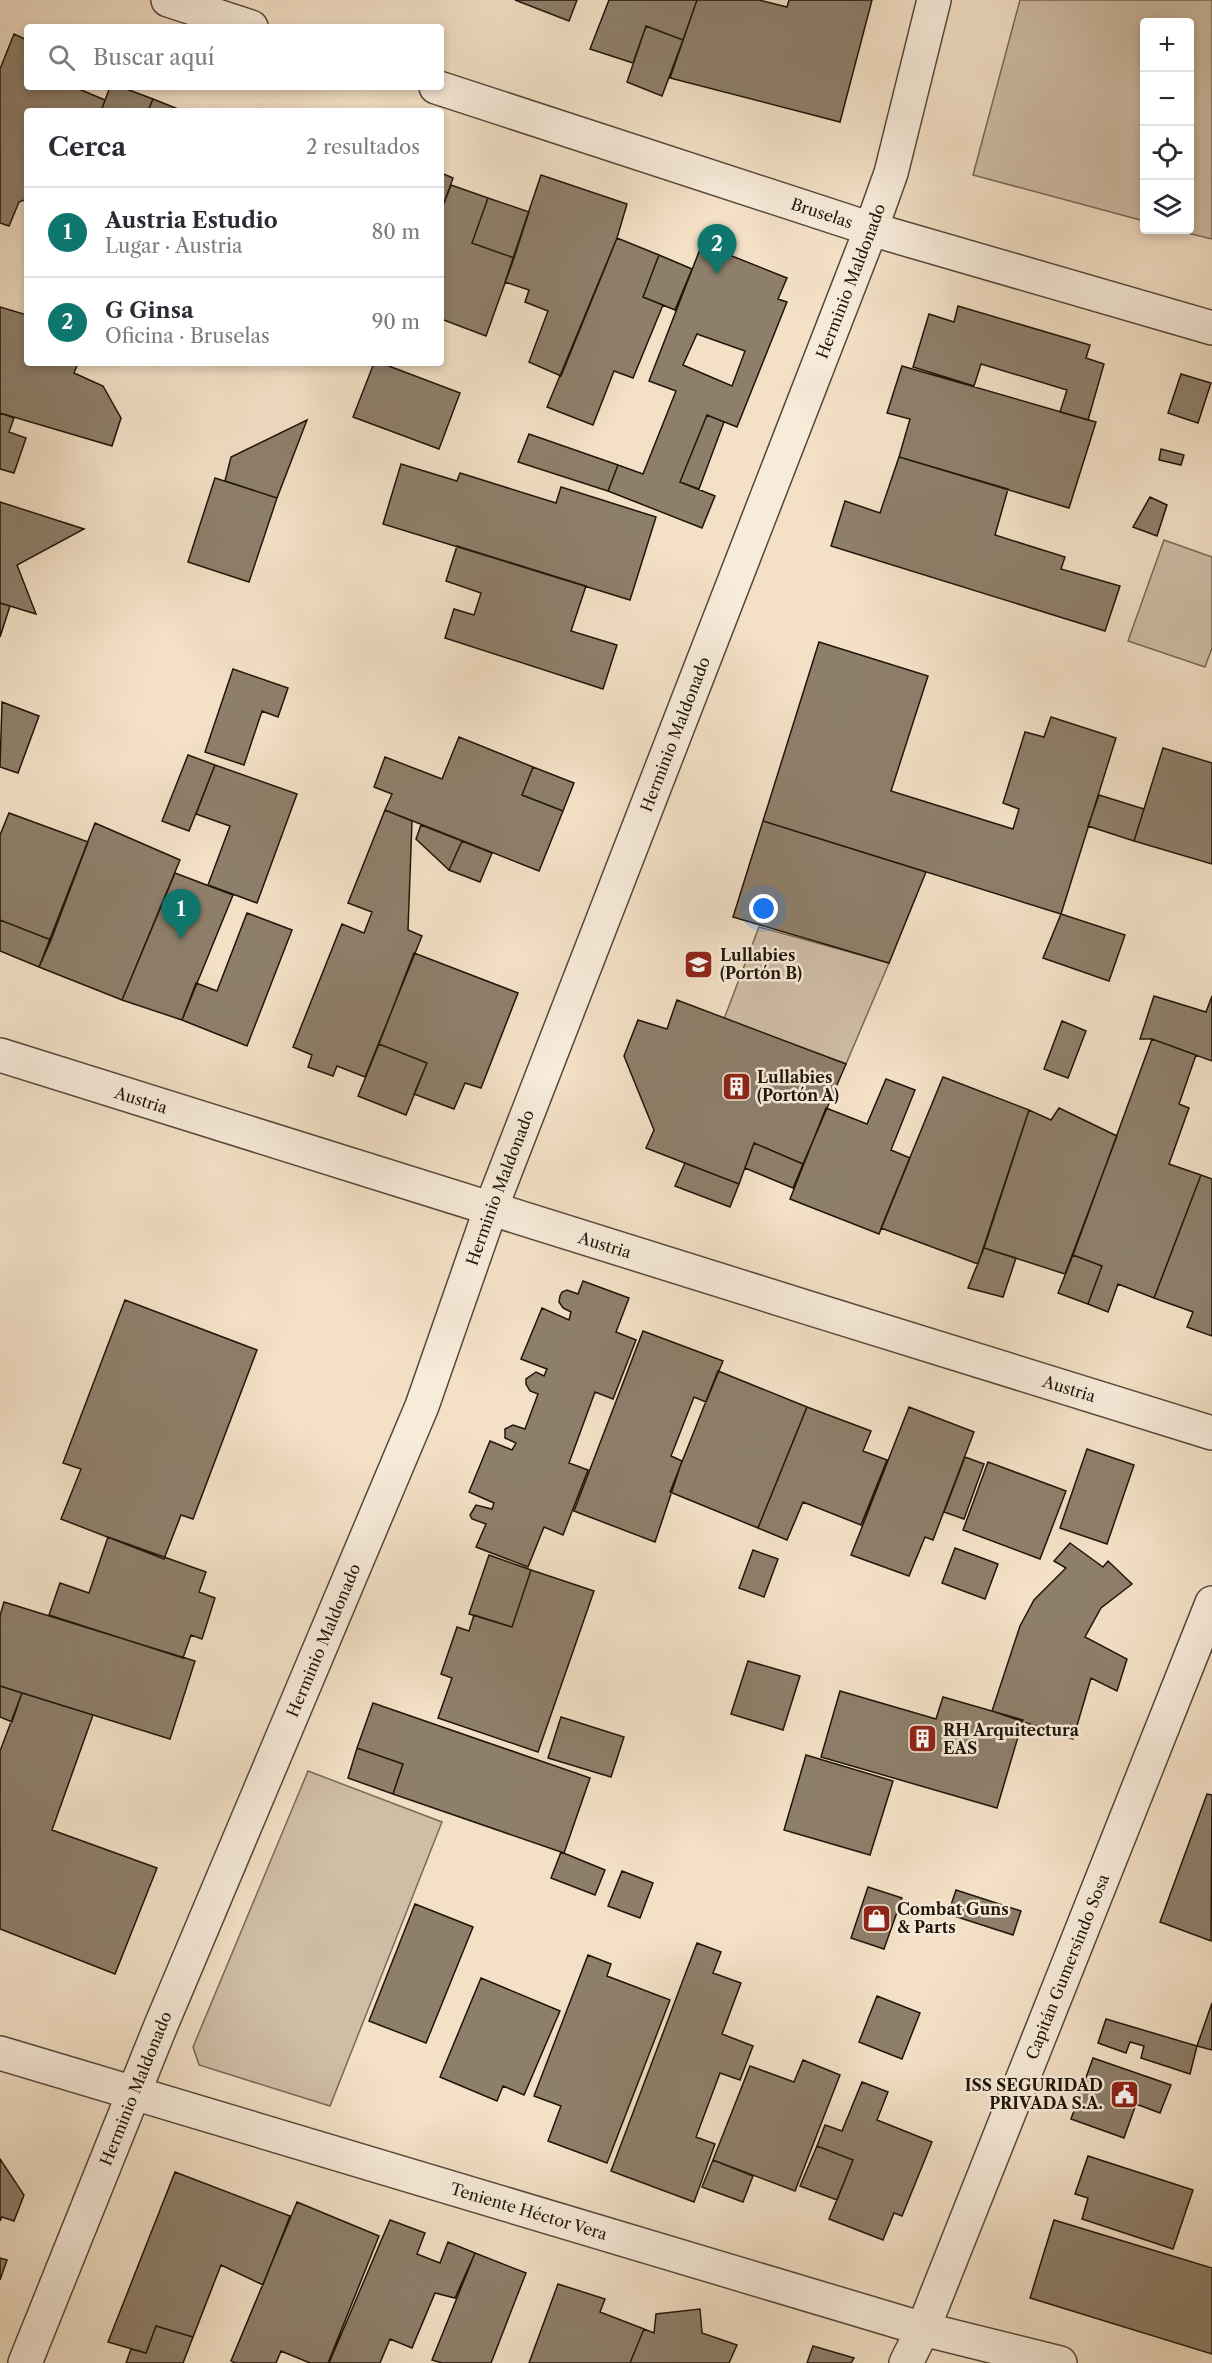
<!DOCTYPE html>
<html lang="es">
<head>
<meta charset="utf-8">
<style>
  :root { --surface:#fff; --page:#f2f2f3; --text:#2b2b33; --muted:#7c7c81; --line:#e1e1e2; --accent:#0f766e }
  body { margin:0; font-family:"Libre Caslon Text",serif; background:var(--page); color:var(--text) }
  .controls { position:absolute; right:18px; top:18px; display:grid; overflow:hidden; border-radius:6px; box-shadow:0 3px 9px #0003 }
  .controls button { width:54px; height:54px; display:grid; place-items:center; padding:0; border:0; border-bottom:2px solid var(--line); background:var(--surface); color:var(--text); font:30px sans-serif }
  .you { position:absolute; left:764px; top:909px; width:21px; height:21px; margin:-15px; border:4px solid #fff; border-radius:50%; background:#1a73e8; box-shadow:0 0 0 9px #1a73e833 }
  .badge { display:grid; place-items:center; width:39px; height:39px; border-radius:50%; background:var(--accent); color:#fff; font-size:20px; font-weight:700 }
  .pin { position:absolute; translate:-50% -50px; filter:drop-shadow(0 2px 3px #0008) }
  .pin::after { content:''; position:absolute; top:32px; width:21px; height:18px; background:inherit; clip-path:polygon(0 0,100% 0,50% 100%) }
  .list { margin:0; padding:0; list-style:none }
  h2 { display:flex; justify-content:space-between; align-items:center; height:78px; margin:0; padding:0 24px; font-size:26px }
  h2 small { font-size:20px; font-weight:400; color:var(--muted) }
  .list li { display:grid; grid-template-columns:39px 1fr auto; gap:18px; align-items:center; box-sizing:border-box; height:90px; padding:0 24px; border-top:2px solid var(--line) }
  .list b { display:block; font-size:22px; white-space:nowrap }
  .list p { margin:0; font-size:20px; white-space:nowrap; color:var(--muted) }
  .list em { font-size:20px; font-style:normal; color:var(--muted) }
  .icon { flex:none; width:33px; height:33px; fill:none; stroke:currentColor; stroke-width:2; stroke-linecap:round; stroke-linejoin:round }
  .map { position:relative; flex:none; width:1212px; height:2363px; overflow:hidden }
  .search { position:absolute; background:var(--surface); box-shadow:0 3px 9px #0003; left:24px; top:24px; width:420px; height:66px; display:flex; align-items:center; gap:15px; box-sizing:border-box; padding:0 21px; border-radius:6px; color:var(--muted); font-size:22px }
  .panel { position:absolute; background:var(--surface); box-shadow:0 3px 9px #0003; left:24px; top:108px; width:420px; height:258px; border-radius:6px }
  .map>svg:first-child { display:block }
  .green { fill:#cfbda6; stroke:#786958; stroke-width:1.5 }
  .building { fill:#8e7f6b; stroke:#201509; stroke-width:1.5; fill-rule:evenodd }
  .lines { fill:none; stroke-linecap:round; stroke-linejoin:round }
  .street-casing { stroke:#554838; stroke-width:36 }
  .street { stroke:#f7ebda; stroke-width:33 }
  .labels { text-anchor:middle; stroke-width:5; stroke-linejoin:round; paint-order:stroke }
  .street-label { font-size:16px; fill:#201509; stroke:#f7ebda }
  .poi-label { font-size:16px; font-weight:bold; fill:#201509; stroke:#f7ebda; text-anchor:start }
</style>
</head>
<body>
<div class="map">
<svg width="1212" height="2363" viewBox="0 0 1212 2363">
  <rect width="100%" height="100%" fill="#f3e0c6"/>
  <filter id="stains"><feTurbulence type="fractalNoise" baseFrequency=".00333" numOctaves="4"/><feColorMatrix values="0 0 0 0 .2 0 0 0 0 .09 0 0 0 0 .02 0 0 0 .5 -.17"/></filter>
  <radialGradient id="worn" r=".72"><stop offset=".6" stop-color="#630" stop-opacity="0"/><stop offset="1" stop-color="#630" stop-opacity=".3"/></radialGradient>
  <!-- green -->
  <path class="green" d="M 1020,0 L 1212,0 L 1212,239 L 1175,230 L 1190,230 L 1190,22 L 1144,22 L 1144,221 L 973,175 Z
    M 1164,540 L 1212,557 L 1212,648 L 1205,667 L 1128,641 Z
    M 759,927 L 889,963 L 846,1064 L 724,1019 Z
    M 308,1771 L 442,1822 L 330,2106 L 199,2065 L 193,2047 Z"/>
  <!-- building -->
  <path class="building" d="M 515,0 L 577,0 L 569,21 Z
    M 609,0 L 697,0 L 683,40 L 646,26 L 633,63 L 590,49 Z
    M 697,0 L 759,0 L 787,7 L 789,0 L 872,0 L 840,122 L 670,78 Z
    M 646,26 L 683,40 L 662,96 L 627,82 Z
    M 14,34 L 27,40 L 27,87 L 74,87 L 105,100 L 101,111 L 27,111 L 27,199 L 19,202 L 9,226 L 0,223 L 0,69 Z
    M 110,87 L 121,87 L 153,99 L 148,111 L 101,111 Z
    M 153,99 L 183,111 L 148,111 Z
    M 441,173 L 453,178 L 441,211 Z
    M 541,175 L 627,204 L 617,238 L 561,376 L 529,362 L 548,311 L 525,302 L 529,290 L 505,282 Z
    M 451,185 L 488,198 L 472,243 L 514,258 L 486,336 L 441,319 L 441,211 Z
    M 488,198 L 529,212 L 514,258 L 472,243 Z
    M 617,238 L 659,255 L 643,297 L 663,305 L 633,378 L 614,371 L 593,425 L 547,407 Z
    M 702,244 L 787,278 L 778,299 L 787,302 L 737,427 L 707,415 L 680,482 L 715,496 L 702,528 L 608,491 L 618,465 L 643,474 L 676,391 L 649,381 ZM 697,334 L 745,351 L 732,386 L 683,365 Z
    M 659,255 L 692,269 L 675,310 L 643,297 Z
    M 958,306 L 1090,345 L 1086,358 L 1104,364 L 1088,420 L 1060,412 L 1067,390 L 981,364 L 974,386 L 913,367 L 929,314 L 954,322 Z
    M 0,307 L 27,315 L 27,363 L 78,363 L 74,373 L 103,386 L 121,418 L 112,446 L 0,413 Z
    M 374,363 L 381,363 L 460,393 L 439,449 L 353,417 Z
    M 902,366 L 1096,422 L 1069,508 L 899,457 L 910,419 L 887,413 Z
    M 1181,374 L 1211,383 L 1198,423 L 1168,413 Z
    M 0,413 L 14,418 L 9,432 L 26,438 L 14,473 L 0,469 Z
    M 707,415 L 724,422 L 699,489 L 680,482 Z
    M 307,420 L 277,498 L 225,481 L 231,457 Z
    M 529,434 L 618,465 L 608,491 L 518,462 Z
    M 1161,449 L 1184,455 L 1181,465 L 1159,460 Z
    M 899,457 L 1008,489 L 995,535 L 1065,557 L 1061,569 L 1120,586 L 1105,631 L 831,546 L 845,501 L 880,513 Z
    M 401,464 L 457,481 L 460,473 L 556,503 L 561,487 L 656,517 L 630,600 L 383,524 Z
    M 215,478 L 277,498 L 249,582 L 188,562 Z
    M 1150,497 L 1167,505 L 1157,536 L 1133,527 Z
    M 0,502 L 84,529 L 17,565 L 36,614 L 0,603 Z
    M 457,546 L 586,586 L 571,631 L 617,645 L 603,689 L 445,638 L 454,609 L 474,615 L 481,593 L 446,581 Z
    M 0,603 L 10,606 L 0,637 Z
    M 819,642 L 928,676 L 891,791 L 1013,829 L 1019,809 L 1003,803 L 1025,732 L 1044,737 L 1051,717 L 1116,738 L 1061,914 L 763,821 Z
    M 233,669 L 288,688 L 278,717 L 262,711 L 244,765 L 205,752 Z
    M 2,702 L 39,716 L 18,773 L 0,767 Z
    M 459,737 L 533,767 L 522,795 L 563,811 L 539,871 L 385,810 L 392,794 L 374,787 L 385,757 L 442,779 Z
    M 1163,748 L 1212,763 L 1212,864 L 1134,841 Z
    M 188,755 L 215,765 L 189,831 L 162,821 Z
    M 215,765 L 297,794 L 257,903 L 208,885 L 230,826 L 196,814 Z
    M 533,767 L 574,783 L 563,811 L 522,795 Z
    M 1099,795 L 1144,809 L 1134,841 L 1088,826 Z
    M 385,810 L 412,821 L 408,930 L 422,936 L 365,1077 L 337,1066 L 333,1076 L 308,1067 L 312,1055 L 293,1047 L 342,924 L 364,933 L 372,912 L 348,903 Z
    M 9,813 L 88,842 L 51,940 L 0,920 L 0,835 Z
    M 763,821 L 926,872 L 889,963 L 733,917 Z
    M 95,823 L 180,860 L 122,1000 L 39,967 Z
    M 421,825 L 462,841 L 449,870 L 416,839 Z
    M 462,841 L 492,853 L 480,882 L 449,870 Z
    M 175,873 L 233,895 L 182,1020 L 122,1000 Z
    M 247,913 L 292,930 L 247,1046 L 182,1020 L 196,983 L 217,991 Z
    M 1061,914 L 1125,935 L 1109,981 L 1043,958 Z
    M 0,920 L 51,940 L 39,967 L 0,951 Z
    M 414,953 L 518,993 L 481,1088 L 465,1083 L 454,1109 L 414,1094 L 427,1063 L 379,1044 Z
    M 1154,996 L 1206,1012 L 1212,996 L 1212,1061 L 1152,1039 L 1140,1039 Z
    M 677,1000 L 846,1064 L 803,1164 L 754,1143 L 739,1184 L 646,1148 L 654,1130 L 624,1056 L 638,1020 L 667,1029 Z
    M 1062,1021 L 1086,1031 L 1068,1078 L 1044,1069 Z
    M 1152,1039 L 1196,1055 L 1179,1104 L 1189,1108 L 1169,1164 L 1201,1175 L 1154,1298 L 1118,1284 L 1108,1312 L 1088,1304 L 1102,1266 L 1073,1255 Z
    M 379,1044 L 427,1063 L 406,1115 L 358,1096 Z
    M 943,1077 L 1029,1110 L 978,1264 L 881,1228 Z
    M 886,1079 L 915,1090 L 891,1150 L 910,1158 L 879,1234 L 790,1199 L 826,1108 L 867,1124 Z
    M 1059,1108 L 1117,1136 L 1065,1274 L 984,1248 L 1029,1110 L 1051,1120 Z
    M 754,1143 L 803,1164 L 793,1188 L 745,1168 Z
    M 685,1163 L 739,1184 L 730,1207 L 675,1186 Z
    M 1201,1175 L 1212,1179 L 1212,1336 L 1187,1327 L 1193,1312 L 1154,1298 Z
    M 984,1248 L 1016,1258 L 1003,1297 L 968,1288 Z
    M 1073,1255 L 1102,1266 L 1088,1304 L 1058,1293 Z
    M 583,1281 L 629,1298 L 616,1332 L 636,1340 L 613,1399 L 595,1392 L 569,1463 L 588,1470 L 563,1535 L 544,1527 L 528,1567 L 476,1547 L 486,1524 L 472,1519 L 470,1515 L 476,1505 L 492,1509 L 494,1503 L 469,1492 L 490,1441 L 512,1450 L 516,1443 L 505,1438 L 505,1429 L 513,1425 L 525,1429 L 538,1394 L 530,1391 L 526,1384 L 526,1379 L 536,1372 L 544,1376 L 547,1369 L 521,1359 L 542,1308 L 569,1320 L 571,1312 L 563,1308 L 559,1302 L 560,1296 L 562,1292 L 567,1290 L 578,1294 Z
    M 125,1300 L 257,1350 L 193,1519 L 181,1515 L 164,1559 L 61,1519 L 81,1469 L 63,1463 Z
    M 643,1331 L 723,1361 L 706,1402 L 694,1397 L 671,1456 L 682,1461 L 655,1542 L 574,1511 Z
    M 718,1371 L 807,1407 L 758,1528 L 670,1492 Z
    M 807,1407 L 871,1431 L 863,1451 L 887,1460 L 861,1525 L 803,1502 L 787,1540 L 758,1528 Z
    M 909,1407 L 974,1432 L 933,1540 L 925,1537 L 909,1576 L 851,1555 Z
    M 1087,1449 L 1134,1465 L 1107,1544 L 1060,1528 Z
    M 965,1457 L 984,1464 L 964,1519 L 944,1512 Z
    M 988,1462 L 1066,1491 L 1040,1559 L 963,1530 Z
    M 108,1537 L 206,1572 L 199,1592 L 215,1598 L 202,1639 L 191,1635 L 183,1658 L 49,1615 L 60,1583 L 89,1593 Z
    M 1070,1543 L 1103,1567 L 1108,1561 L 1132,1584 L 1101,1608 L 1085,1637 L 1127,1659 L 1117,1691 L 1091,1678 L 1073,1739 L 992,1711 L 1020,1626 L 1034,1600 L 1066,1568 L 1054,1561 Z
    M 955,1548 L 998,1564 L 985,1599 L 942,1583 Z
    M 753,1550 L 778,1559 L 764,1597 L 739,1588 Z
    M 489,1555 L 531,1570 L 512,1627 L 469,1614 Z
    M 531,1570 L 594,1591 L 538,1752 L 438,1718 L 452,1678 L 441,1674 L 457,1627 L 469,1631 L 474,1615 L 512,1627 Z
    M 4,1602 L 195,1661 L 170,1739 L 0,1686 L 0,1616 Z
    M 748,1661 L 800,1676 L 783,1730 L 731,1714 Z
    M 0,1686 L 22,1693 L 12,1722 L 0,1717 Z
    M 840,1691 L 936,1719 L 943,1697 L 1023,1720 L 997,1808 L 821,1757 Z
    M 22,1693 L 93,1715 L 52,1830 L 157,1868 L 115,1974 L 0,1929 L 0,1751 Z
    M 373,1703 L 590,1778 L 564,1853 L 393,1794 L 403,1764 L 357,1748 Z
    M 561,1717 L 624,1737 L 611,1777 L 548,1758 Z
    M 357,1748 L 403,1764 L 393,1794 L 348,1778 Z
    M 806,1755 L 893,1781 L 870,1855 L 784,1830 Z
    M 1207,1794 L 1212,1795 L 1211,1941 L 1160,1922 Z
    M 561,1852 L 605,1870 L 595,1895 L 551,1878 Z
    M 622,1871 L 653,1883 L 640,1918 L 608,1906 Z
    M 868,1887 L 902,1898 L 884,1949 L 851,1938 Z
    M 956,1890 L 1021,1911 L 1013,1935 L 948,1914 Z
    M 415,1904 L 473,1927 L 426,2043 L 369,2021 Z
    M 697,1943 L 721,1952 L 713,1973 L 741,1983 L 722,2034 L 753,2046 L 740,2080 L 720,2073 L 696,2137 L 715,2144 L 694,2202 L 611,2171 Z
    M 588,1955 L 611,1964 L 607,1976 L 670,2000 L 607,2163 L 548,2141 L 561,2106 L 534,2096 Z
    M 481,1978 L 560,2011 L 524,2095 L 503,2086 L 497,2101 L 440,2077 Z
    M 877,1996 L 920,2013 L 902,2059 L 859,2042 Z
    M 1212,2003 L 1212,2050 L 1197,2046 Z
    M 1106,2019 L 1197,2046 L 1190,2074 L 1141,2058 L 1144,2046 L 1130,2042 L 1126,2053 L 1098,2043 Z
    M 1093,2058 L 1171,2085 L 1160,2113 L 1136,2104 L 1124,2138 L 1071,2119 Z
    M 803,2060 L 840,2075 L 795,2191 L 713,2160 L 750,2066 L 794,2082 Z
    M 862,2082 L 888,2092 L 877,2120 L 932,2142 L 902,2216 L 894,2213 L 883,2240 L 829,2219 L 853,2160 L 817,2146 L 825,2125 L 842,2131 Z
    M 817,2146 L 853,2160 L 837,2200 L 800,2186 Z
    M 1088,2156 L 1193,2190 L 1173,2249 L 1082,2219 L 1088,2198 L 1075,2194 Z
    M 0,2159 L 24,2195 L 14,2221 L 2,2217 L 0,2221 Z
    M 713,2160 L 753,2176 L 743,2202 L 702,2187 Z
    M 175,2172 L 290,2216 L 263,2285 L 221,2265 L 193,2337 L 156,2326 L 146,2353 L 108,2342 Z
    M 297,2202 L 379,2236 L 328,2363 L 310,2363 L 281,2351 L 276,2363 L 235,2363 L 231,2361 Z
    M 390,2220 L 425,2233 L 417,2254 L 440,2263 L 448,2242 L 475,2253 L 455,2298 L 435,2293 L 412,2348 L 390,2339 L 380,2363 L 329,2363 Z
    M 1054,2220 L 1212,2268 L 1212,2354 L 1030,2298 Z
    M 475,2253 L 526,2273 L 491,2363 L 442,2363 L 432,2360 Z
    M 0,2258 L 7,2260 L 0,2280 Z
    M 558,2284 L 605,2299 L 600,2312 L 644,2329 L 630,2363 L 529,2363 Z
    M 700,2309 L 702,2333 L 737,2345 L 729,2363 L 630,2363 L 644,2329 L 654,2333 L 656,2314 Z
    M 156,2326 L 193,2337 L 183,2363 L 126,2363 L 131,2349 L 146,2353 Z
    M 813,2346 L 854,2358 L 851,2363 L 807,2363 Z"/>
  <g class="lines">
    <defs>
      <g id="street">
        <path d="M 168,0 L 251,27"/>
        <path id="s1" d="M 436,87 L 871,229 L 1212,328"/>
        <path id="s2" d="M 0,1055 C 403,1184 808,1307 1212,1433"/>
        <path id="s3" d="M 0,2053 L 923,2329 L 1060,2363"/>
        <path id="s4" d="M 25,2363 L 159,2030 L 422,1406 L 491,1208 L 871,229 L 891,173 L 934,0"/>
        <path id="s5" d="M 906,2363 L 923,2329 L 1212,1603"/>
      </g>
    </defs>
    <!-- street casing -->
    <use href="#street" class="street-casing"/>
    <!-- street -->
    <use href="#street" class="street"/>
  </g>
  <!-- icons -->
  <defs>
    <symbol id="school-square" viewBox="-11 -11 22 22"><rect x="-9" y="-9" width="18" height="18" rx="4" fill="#8f2418" stroke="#f7ebda"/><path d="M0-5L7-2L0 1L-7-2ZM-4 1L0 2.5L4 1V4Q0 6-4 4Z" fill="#fff"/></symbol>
    <symbol id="building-square" viewBox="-11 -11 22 22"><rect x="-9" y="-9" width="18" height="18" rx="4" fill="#8f2418" stroke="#f7ebda"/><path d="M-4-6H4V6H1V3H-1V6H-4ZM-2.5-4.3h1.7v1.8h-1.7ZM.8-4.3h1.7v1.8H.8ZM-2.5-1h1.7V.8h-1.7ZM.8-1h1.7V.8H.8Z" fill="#fff"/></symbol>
    <symbol id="shop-square" viewBox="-11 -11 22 22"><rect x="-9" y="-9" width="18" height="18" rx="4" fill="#8f2418" stroke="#f7ebda"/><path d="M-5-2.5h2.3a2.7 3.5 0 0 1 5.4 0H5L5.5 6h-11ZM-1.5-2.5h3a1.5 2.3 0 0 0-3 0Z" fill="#fff"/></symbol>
    <symbol id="civic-square" viewBox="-11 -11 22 22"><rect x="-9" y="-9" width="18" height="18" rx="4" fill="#8f2418" stroke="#f7ebda"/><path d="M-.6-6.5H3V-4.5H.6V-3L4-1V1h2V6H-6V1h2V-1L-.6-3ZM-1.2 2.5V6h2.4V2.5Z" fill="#fff"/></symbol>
  </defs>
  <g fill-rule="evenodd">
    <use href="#school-square" x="682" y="948" width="33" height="33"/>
    <use href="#building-square" x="720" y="1070" width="33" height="33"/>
    <use href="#building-square" x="906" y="1722" width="33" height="33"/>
    <use href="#shop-square" x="860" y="1902" width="33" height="33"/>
    <use href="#civic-square" x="1108" y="2078" width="33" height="33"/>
  </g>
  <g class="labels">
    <!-- street labels -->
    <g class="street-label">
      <text dy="6" stroke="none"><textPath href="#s1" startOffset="406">Bruselas</textPath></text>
      <text dy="6" stroke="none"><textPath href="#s4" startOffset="2240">Herminio Maldonado</textPath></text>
      <text dy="6" stroke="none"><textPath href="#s4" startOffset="1754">Herminio Maldonado</textPath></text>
      <text dy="6" stroke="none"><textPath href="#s2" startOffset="148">Austria</textPath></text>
      <text dy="6" stroke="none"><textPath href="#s4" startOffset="1268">Herminio Maldonado</textPath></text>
      <text dy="6" stroke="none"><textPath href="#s2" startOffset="634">Austria</textPath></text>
      <text dy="6" stroke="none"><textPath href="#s2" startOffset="1120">Austria</textPath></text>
      <text dy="6" stroke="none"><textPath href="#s4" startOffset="782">Herminio Maldonado</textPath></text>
      <text dy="6" stroke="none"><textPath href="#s5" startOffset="428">Capitán Gumersindo Sosa</textPath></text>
      <text dy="6" stroke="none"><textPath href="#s4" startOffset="296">Herminio Maldonado</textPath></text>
      <text dy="6" stroke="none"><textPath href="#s3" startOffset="552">Teniente Héctor Vera</textPath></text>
    </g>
    <!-- poi labels -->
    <g class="poi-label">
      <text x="720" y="961">Lullabies<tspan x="720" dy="18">(Portón B)</tspan></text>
      <text x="757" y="1083">Lullabies<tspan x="757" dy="18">(Portón A)</tspan></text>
      <text x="943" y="1736">RH Arquitectura<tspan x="943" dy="18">EAS</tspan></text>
      <text x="897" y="1915">Combat Guns<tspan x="897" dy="18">&amp; Parts</tspan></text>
      <text x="1103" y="2091" text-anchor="end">ISS SEGURIDAD<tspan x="1103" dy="18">PRIVADA S.A.</tspan></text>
    </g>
  </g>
  <rect width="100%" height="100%" filter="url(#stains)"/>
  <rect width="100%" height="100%" fill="url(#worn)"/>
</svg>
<div class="controls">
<button>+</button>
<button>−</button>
<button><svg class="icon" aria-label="locate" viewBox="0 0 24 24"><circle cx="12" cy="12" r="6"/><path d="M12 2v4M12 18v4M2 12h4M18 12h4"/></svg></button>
<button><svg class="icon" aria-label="layers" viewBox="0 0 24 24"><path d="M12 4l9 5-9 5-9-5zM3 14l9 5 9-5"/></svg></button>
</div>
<div class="you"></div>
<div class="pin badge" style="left:181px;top:939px">1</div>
<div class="pin badge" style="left:717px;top:274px">2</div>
<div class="search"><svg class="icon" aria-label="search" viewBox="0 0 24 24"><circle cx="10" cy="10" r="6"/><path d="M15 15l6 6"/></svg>Buscar aquí</div>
<section class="panel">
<h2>Cerca<small>2 resultados</small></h2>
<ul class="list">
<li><span class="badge">1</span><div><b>Austria Estudio</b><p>Lugar · Austria</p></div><em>80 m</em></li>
<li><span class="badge">2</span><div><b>G Ginsa</b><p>Oficina · Bruselas</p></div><em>90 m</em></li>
</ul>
</section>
</div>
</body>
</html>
